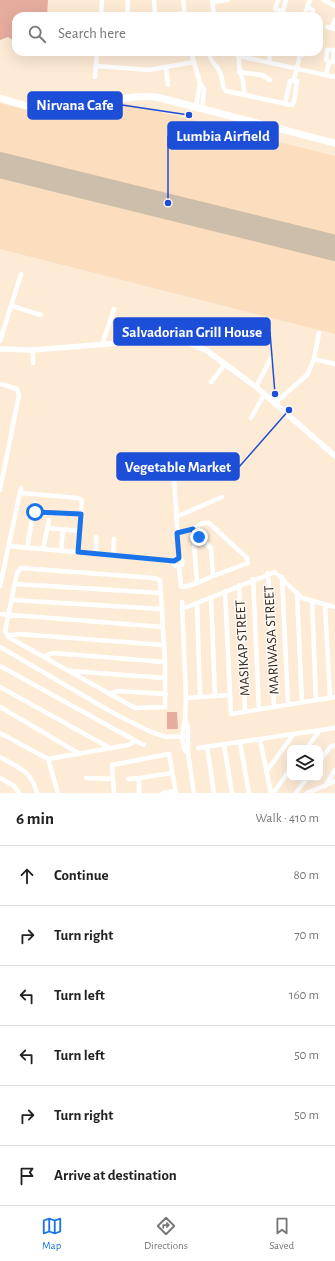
<!DOCTYPE html>
<html lang="en">
<head>
<meta charset="utf-8">
<style>
  :root { --surface:#fff; --page:#f6f6f6; --text:#222; --muted:#767676; --line:#e0e0e0; --accent:#1a73e8 }
  body { margin:0; font-family:"Alegreya Sans",sans-serif; background:var(--page); color:var(--text) }
  .controls { position:absolute; right:12px; bottom:12px; display:grid; overflow:hidden; border-radius:8px; box-shadow:0 4px 16px #0002 }
  .controls button { width:36px; height:36px; display:grid; place-items:center; padding:0; border:0; border-bottom:1px solid var(--line); background:var(--surface); color:var(--text); font:20px sans-serif }
  .stop { position:absolute; width:12px; height:12px; margin:-9px; border:3px solid #1a73e8; border-radius:50%; background:#fff }
  .stop.end { background:#1a73e8; border-color:#fff; box-shadow:0 1px 4px #0008 }
  .list { margin:0; padding:0; list-style:none }
  h2 { display:flex; justify-content:space-between; align-items:center; height:52px; margin:0; padding:0 16px; font-size:17px }
  h2 small { font-size:13px; font-weight:400; color:var(--muted) }
  .list li { display:grid; grid-template-columns:26px 1fr auto; gap:12px; align-items:center; box-sizing:border-box; height:60px; padding:0 16px; border-top:1px solid var(--line) }
  .list b { display:block; font-size:15px; white-space:nowrap }
  .list em { font-size:13px; font-style:normal; color:var(--muted) }
  .icon { flex:none; width:22px; height:22px; fill:none; stroke:currentColor; stroke-width:2; stroke-linecap:round; stroke-linejoin:round }
  .map { position:relative; flex:none; width:335px; height:793px; overflow:hidden }
  .search { position:absolute; background:var(--surface); box-shadow:0 4px 16px #0002; left:12px; right:12px; top:12px; height:44px; display:flex; align-items:center; gap:10px; box-sizing:border-box; padding:0 14px; border-radius:12px; color:var(--muted); font-size:15px }
  .sheet { height:412px; background:var(--surface) }
  nav { display:flex; justify-content:space-around; align-items:center; box-sizing:border-box; height:56px; border-top:1px solid var(--line); background:var(--surface); font-size:11px; color:var(--muted) }
  nav a { display:grid; justify-items:center; gap:2px }
  nav .on { color:var(--accent) }
  .map>svg:first-child { display:block }
  .built { fill:#fadebe }
  .green { fill:#e6ad9f }
  .lines { fill:none; stroke-linecap:round; stroke-linejoin:round }
  .runway { stroke:#cdbeab; stroke-width:26 }
  .minor { stroke:#fff; stroke-width:4.5 }
  .tertiary { stroke:#fff; stroke-width:5.5 }
  .primary { stroke:#fff; stroke-width:7 }
  .route { stroke:#1a73e8; stroke-width:5 }
  .labels { text-anchor:middle; stroke-width:3; stroke-linejoin:round; paint-order:stroke }
  .street-label { font-size:14px; fill:#2f271d; stroke:#fffaf5 }
  .leader { fill:none; stroke:#1d4ed8; stroke-width:1.5 }
  .callout-dot { fill:#1d4ed8; stroke:#fffaf5; stroke-width:1.5 }
  .callout { fill:#1d4ed8; stroke:#1d4ed8; stroke-width:1.5 }
  .callout-label { font-size:15px; text-anchor:middle; font-weight:bold; fill:#fff }
</style>
</head>
<body>
<div class="map">
<svg width="335" height="793" viewBox="0 0 335 793">
  <rect width="100%" height="100%" fill="#fdebd6"/>
  <!-- built -->
  <path class="built" d="M 0,103 L 30,111 L 51,114 L 124,103 L 335,156 L 335,334 L 0,249 Z"/>
  <!-- green -->
  <path class="green" d="M 0,0 L 48,0 L 47,16 L 16,16 L 16,42 L 8,37 L 0,40 Z
    M 167,712 L 177,712 L 178,729 L 167,729 Z"/>
  <g class="lines">
    <!-- runway -->
    <path class="runway" d="M 0,165 L 335,248"/>
    <!-- minor -->
    <path class="minor" d="M 154,0 L 155,16
      M 183,0 L 185,16
      M 212,0 L 214,16
      M 278,0 L 275,9 L 283,11 L 286,0
      M 324,0 L 335,6
      M 212,2 L 228,0
      M 307,7 L 313,10 L 312,16
      M 101,15 L 113,16
      M 101,16 L 102,0
      M 127,16 L 128,0
      M 163,16 L 184,13
      M 304,16 L 310,0
      M 327,27 L 335,29
      M 331,28 L 335,20
      M 191,52 L 200,83 L 196,107
      M 209,52 C 211,65 216,63 220,72 C 223,78 221,86 226,91 L 292,105 L 294,102 L 297,81 L 290,81 L 285,104
      M 231,52 L 239,56 L 335,77
      M 297,52 L 298,54 L 303,55 L 305,52
      M 239,56 C 237,73 246,79 244,95
      M 269,62 L 270,52
      M 96,66 L 149,70 L 194,62
      M 166,68 L 168,85
      M 239,72 L 262,75 L 270,80
      M 326,75 L 329,62 L 326,60 L 327,50 L 334,50 L 333,62 L 329,62
      M 95,77 L 97,52
      M 294,80 L 300,55
      M 200,83 L 204,89 L 202,109
      M 12,306 L 41,315
      M 0,341 L 21,274
      M 102,345 L 114,309
      M 314,359 L 335,364
      M 33,363 L 33,350
      M 211,382 L 225,364
      M 0,384 L 17,389 L 19,395 L 0,490
      M 256,387 L 271,358
      M 274,404 L 307,375 L 314,359 L 319,333
      M 251,418 L 264,395
      M 173,461 L 179,558
      M 20,493 L 78,498 L 82,500 L 78,552
      M 35,513 L 81,514
      M 176,517 L 222,497
      M 48,528 L 80,531
      M 193,529 L 203,523 L 209,523 L 247,558 L 248,563 L 213,576 L 211,548 L 199,537 L 194,536
      M 177,533 L 193,529 L 197,583 L 184,587 L 181,586 L 179,566
      M 9,546 L 174,561
      M 27,548 L 35,503
      M 43,549 L 49,520
      M 61,551 L 63,530
      M 96,554 L 96,537
      M 113,556 L 114,539
      M173.5 562a4.5 4.5 0 1 1 9 0a4.5 4.5 0 1 1-9 0Z
      M 21,568 L 154,578 L 160,580 L 165,662 L 165,707 L 135,708 L 10,638 L 5,631 L 17,573 Z
      M 268,573 L 274,707
      M 282,577 L 288,704
      M 253,579 L 259,709
      M 197,583 L 213,576
      M 15,584 L 161,593
      M 239,585 L 245,712
      M 0,586 L 21,488
      M 225,591 L 231,714 L 335,697
      M 297,594 L 302,702
      M 211,597 L 215,696
      M 12,600 L 162,609
      M 312,601 L 316,700
      M 182,602 L 186,698 L 185,718 L 182,737 L 184,749 L 188,753
      M 197,603 L 200,697
      M 325,605 L 330,697
      M 182,609 L 275,572 L 302,598 L 335,607
      M 0,614 L 163,627
      M 8,636 L 19,634 L 164,645
      M 0,647 L 115,714 L 151,732 L 167,737 L 188,736
      M 45,656 L 53,653 L 165,662
      M 0,666 L 136,741 L 128,745 L 48,759
      M 71,671 L 165,678
      M 0,687 L 110,748
      M 109,694 L 118,691 L 166,694
      M 186,698 L 230,695
      M 0,707 L 80,754
      M 185,718 L 188,727 L 188,753 L 194,793
      M 0,733 L 48,759 L 58,793
      M 260,740 L 271,793
      M 136,741 L 144,745
      M 240,743 L 249,793
      M 224,745 L 232,793
      M 207,747 L 214,793
      M 198,748 L 335,728
      M 307,748 L 319,731
      M 0,757 C 20,769 30,769 37,793
      M 320,761 L 330,747 L 335,745
      M 266,772 L 293,735
      M 0,778 L 14,786 L 19,793
      M 86,778 L 113,779
      M 128,779 L 139,778
      M 325,786 L 335,770
      M 114,793 L 112,765 L 169,754 L 176,793
      M 139,793 L 139,778 L 172,773
      M 163,793 L 176,791
      M 273,793 L 290,770
      M 296,793 L 307,778
      M 307,793 L 335,781"/>
    <!-- tertiary -->
    <path class="tertiary" d="M 0,349 L 33,350 L 133,342 L 189,343 L 206,350 L 256,387 L 335,456"/>
    <!-- primary -->
    <path class="primary" d="M 0,98 C 18,103 36,110 54,110 C 89,109 121,94 156,97 L 335,143"/>
  </g>
  <g class="lines">
    <!-- route -->
    <path class="route" d="M 35,512 L 81,514 L 78,552 L 174,561 L 179,558 L 177,533 L 193,529 L 194,536 L 199,537"/>
  </g>
  <g class="labels">
    <!-- street labels -->
    <g class="street-label">
      <text transform="translate(271 640) rotate(-93)" y="5">MARIWASA STREET</text>
      <text transform="translate(242 648) rotate(-93)" y="5">MASIKAP STREET</text>
    </g>
  </g>
  <!-- callouts -->
  <path class="leader" d="M189 115L122 105M168 203L168 136M275 394L270 332M289 410L239 467"/>
  <g class="callout-dot">
    <circle cx="189" cy="115" r="4"/>
    <circle cx="168" cy="203" r="4"/>
    <circle cx="275" cy="394" r="4"/>
    <circle cx="289" cy="410" r="4"/>
  </g>
  <g class="callout">
    <rect x="28" y="92" width="94" height="27" rx="4"/>
    <rect x="168" y="122" width="110" height="27" rx="4"/>
    <rect x="114" y="318" width="156" height="27" rx="4"/>
    <rect x="117" y="453" width="122" height="27" rx="4"/>
  </g>
  <g class="callout-label">
    <text x="75" y="110">Nirvana Cafe</text>
    <text x="223" y="141">Lumbia Airfield</text>
    <text x="192" y="337">Salvadorian Grill House</text>
    <text x="178" y="472">Vegetable Market</text>
  </g>
</svg>
<div class="controls">
<button><svg class="icon" aria-label="layers" viewBox="0 0 24 24"><path d="M12 4l9 5-9 5-9-5zM3 14l9 5 9-5"/></svg></button>
</div>
<div class="stop" style="left:35px;top:512px"></div>
<div class="stop end" style="left:199px;top:537px"></div>
<div class="search"><svg class="icon" aria-label="search" viewBox="0 0 24 24"><circle cx="10" cy="10" r="6"/><path d="M15 15l6 6"/></svg>Search here</div>
</div>
<section class="sheet">
<h2>6 min<small>Walk · 410 m</small></h2>
<ul class="list">
<li><svg class="icon" aria-label="ahead" viewBox="0 0 24 24"><path d="M12 20V5M6 11l6-6 6 6"/></svg><div><b>Continue</b></div><em>80 m</em></li>
<li><svg class="icon" aria-label="right" viewBox="0 0 24 24"><path d="M7 20v-9h11M14 6l5 5-5 5"/></svg><div><b>Turn right</b></div><em>70 m</em></li>
<li><svg class="icon" aria-label="left" viewBox="0 0 24 24"><path d="M17 20v-9H6M10 6l-5 5 5 5"/></svg><div><b>Turn left</b></div><em>160 m</em></li>
<li><svg class="icon" aria-label="left" viewBox="0 0 24 24"><path d="M17 20v-9H6M10 6l-5 5 5 5"/></svg><div><b>Turn left</b></div><em>50 m</em></li>
<li><svg class="icon" aria-label="right" viewBox="0 0 24 24"><path d="M7 20v-9h11M14 6l5 5-5 5"/></svg><div><b>Turn right</b></div><em>50 m</em></li>
<li><svg class="icon" aria-label="arrive" viewBox="0 0 24 24"><path d="M6 21V4h12l-3 4 3 4H6"/></svg><div><b>Arrive at destination</b></div></li>
</ul>
</section>
<nav>
<a class="on"><svg class="icon" aria-label="map" viewBox="0 0 24 24"><path d="M3 6l6-2 6 2 6-2v14l-6 2-6-2-6 2zM9 4v14M15 6v14"/></svg>Map</a>
<a><svg class="icon" aria-label="directions" viewBox="0 0 24 24"><path d="M12 3l9 9-9 9-9-9zM9 14v-3h6M13 9l2 2-2 2"/></svg>Directions</a>
<a><svg class="icon" aria-label="saved" viewBox="0 0 24 24"><path d="M7 4h10v16l-5-4-5 4z"/></svg>Saved</a>
</nav>
</body>
</html>
